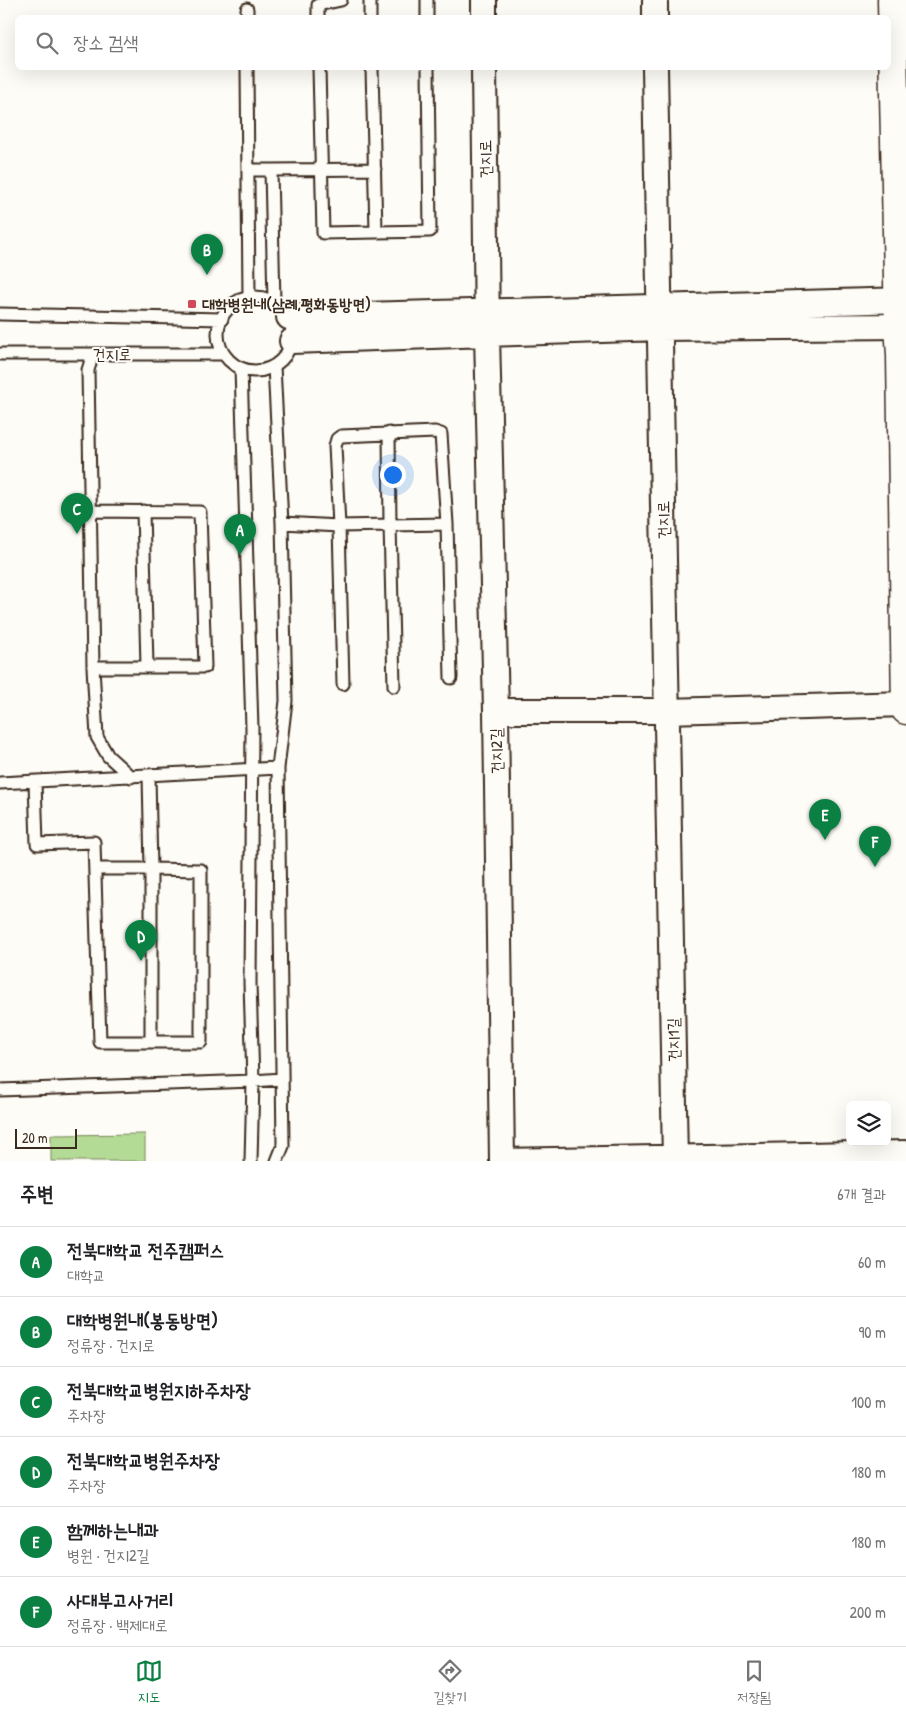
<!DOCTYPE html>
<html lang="ko">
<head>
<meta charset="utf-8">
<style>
  :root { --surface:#fff; --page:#f6f6f6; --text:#202124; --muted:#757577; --line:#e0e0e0; --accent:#0b8043 }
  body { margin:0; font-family:"Patrick Hand","Poor Story",sans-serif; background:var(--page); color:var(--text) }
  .controls { position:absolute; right:15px; bottom:15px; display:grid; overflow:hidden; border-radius:8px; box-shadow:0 5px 20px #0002 }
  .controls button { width:45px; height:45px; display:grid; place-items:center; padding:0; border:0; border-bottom:1px solid var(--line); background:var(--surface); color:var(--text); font:25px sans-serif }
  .scale { position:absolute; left:15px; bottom:12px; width:62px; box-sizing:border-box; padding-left:5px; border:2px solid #3b2a1e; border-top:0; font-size:14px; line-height:18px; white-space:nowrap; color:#3b2a1e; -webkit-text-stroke:4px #fdfcf7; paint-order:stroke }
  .you { position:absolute; left:392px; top:474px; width:18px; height:18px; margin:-12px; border:4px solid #fff; border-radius:50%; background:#1a73e8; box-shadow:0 0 0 8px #1a73e833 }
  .badge { display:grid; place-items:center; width:32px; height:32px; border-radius:50%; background:var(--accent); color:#fff; font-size:16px; font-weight:700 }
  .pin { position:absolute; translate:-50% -41px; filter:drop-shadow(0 1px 2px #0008) }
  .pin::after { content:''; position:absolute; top:26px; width:18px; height:15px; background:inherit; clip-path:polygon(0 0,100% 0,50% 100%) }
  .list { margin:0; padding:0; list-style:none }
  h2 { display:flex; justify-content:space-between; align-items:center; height:65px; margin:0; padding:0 20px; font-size:21px }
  h2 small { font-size:16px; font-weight:400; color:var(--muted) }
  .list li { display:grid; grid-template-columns:32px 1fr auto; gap:15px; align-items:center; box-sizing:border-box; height:70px; padding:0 20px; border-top:1px solid var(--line) }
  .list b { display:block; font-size:19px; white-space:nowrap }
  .list p { margin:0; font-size:16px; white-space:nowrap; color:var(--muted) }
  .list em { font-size:16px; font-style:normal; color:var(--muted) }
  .icon { flex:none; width:28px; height:28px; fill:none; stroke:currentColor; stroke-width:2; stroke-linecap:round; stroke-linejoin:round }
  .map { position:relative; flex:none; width:906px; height:1161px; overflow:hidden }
  .search { position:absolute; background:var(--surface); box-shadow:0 5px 20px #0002; left:15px; right:15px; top:15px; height:55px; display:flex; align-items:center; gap:12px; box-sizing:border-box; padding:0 18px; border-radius:8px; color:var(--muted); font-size:19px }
  .sheet { height:485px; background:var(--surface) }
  nav { display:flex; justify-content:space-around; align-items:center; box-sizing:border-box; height:70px; border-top:1px solid var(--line); background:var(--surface); font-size:14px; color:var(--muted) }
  nav a { display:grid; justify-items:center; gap:2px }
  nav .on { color:var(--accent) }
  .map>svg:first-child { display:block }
  .green { fill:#b4db96; stroke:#78825a }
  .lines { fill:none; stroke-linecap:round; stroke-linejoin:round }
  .service-casing { stroke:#3b2a1e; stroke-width:15 }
  .minor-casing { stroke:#3b2a1e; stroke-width:28 }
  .tertiary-casing { stroke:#3b2a1e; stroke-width:31 }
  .service { stroke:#fdfcf7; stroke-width:11 }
  .minor { stroke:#fdfcf7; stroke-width:24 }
  .tertiary { stroke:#fdfcf7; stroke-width:28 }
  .poi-dot { fill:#d1495b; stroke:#fdfcf7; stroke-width:2 }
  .labels { text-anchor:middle; stroke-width:4; stroke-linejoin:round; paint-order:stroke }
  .street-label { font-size:16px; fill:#3b2a1e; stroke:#fdfcf7 }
  .poi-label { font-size:16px; font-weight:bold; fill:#3b2a1e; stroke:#fdfcf7; text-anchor:start }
</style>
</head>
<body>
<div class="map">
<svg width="906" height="1161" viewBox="0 0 906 1161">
  <rect width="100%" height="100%" fill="#fdfcf7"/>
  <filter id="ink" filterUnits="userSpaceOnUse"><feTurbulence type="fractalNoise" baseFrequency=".02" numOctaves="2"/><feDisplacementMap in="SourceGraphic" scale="10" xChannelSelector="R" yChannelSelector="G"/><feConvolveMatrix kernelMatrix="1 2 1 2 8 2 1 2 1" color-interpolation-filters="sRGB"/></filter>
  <g filter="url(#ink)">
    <!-- green -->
    <path class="green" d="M 145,1134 L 145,1161 L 51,1161 L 51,1135 Z"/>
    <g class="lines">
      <defs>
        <path id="service" d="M 370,0 L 370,18
          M 427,0 L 427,18
          M 247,9 L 247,18
          M 318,18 L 318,5 L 341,0
          M 247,68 L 249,297
          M 319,68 L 323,233 L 430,231 L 428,68
          M 372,68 L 376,231
          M 248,170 L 271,170
          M218 334a37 37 0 1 1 74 0a37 37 0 1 1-74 0Z
          M 274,302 L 271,170 L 375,169
          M 0,314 L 222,319
          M 0,354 L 224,354
          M 93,354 L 88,370 L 93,667 L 97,737 L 108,756 L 131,777
          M 274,366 L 282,523 L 286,701 L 278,768 L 283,1146 L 277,1161
          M 241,368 L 252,728 L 250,983 L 253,1081 L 251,1161
          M 389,433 L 390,525 L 447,524
          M 90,511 L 200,512 L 205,667 L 93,667
          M 143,511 L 147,666
          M 282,523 L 339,526 L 390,525 L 394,686
          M 343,684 L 339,526 L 335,446 L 337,439 L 341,436 L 435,432 L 441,434 L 447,524 L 451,678
          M 35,782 L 37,844 L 94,842 L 100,1042 L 201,1042 L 201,870 L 151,869 L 149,776
          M 0,783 L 278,768
          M 95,869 L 151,869 L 151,1042
          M 0,1090 L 253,1081 L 282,1079"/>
        <path id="minor" d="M 484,0 L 484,18
          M 655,0 L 655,18
          M 484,68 L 487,335 L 496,711 L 502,1161
          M 655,68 L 675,1161
          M 289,317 L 906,300
          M 292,341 L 660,328 L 906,326
          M 496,711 L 667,711 L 906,704
          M 502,1161 L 906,1153"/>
        <path id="tertiary" d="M 892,0 L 899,326 L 901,355 L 906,710"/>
      </defs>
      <!-- service casing -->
      <use href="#service" class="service-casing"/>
      <!-- minor casing -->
      <use href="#minor" class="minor-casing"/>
      <!-- tertiary casing -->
      <use href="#tertiary" class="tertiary-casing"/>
      <!-- service -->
      <use href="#service" class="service"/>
      <!-- minor -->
      <use href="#minor" class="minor"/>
      <!-- tertiary -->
      <use href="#tertiary" class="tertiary"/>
    </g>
  </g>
  <!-- markers -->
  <rect class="poi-dot" x="187" y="299" width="10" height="10" rx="2.5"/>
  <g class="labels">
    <!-- street labels -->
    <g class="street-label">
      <text transform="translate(485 159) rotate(-91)" y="6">건지로</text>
      <text x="112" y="360">건지로</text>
      <text transform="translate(663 520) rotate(-91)" y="6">건지로</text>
      <text transform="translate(496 751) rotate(-91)" y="6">건지2길</text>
      <text transform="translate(673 1040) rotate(-91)" y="6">건지1길</text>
    </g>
    <!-- poi labels -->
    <g class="poi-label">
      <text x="202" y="310">대학병원내(삼례,평화동방면)</text>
    </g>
  </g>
</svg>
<div class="controls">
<button><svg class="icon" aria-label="layers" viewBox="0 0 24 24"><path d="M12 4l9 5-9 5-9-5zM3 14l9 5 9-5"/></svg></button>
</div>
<div class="scale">20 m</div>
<div class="you"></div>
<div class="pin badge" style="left:240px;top:555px">A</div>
<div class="pin badge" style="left:207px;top:275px">B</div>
<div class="pin badge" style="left:77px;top:534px">C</div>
<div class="pin badge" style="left:141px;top:961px">D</div>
<div class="pin badge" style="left:825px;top:840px">E</div>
<div class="pin badge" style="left:875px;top:867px">F</div>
<div class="search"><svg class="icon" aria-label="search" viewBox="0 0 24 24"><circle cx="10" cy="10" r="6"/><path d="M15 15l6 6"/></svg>장소 검색</div>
</div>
<section class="sheet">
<h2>주변<small>6개 결과</small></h2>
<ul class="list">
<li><span class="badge">A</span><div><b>전북대학교 전주캠퍼스</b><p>대학교</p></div><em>60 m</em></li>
<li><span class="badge">B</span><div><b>대학병원내(봉동방면)</b><p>정류장 · 건지로</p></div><em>90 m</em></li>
<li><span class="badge">C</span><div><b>전북대학교병원지하주차장</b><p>주차장</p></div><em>100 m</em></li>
<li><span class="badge">D</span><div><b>전북대학교병원주차장</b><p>주차장</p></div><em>180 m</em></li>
<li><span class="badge">E</span><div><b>함께하는내과</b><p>병원 · 건지2길</p></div><em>180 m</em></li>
<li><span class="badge">F</span><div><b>사대부고사거리</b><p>정류장 · 백제대로</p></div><em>200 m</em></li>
</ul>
</section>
<nav>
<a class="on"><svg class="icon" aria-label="map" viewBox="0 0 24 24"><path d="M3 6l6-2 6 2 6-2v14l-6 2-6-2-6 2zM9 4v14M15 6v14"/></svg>지도</a>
<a><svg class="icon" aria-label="directions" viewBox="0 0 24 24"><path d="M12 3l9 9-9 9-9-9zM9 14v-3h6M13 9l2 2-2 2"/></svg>길찾기</a>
<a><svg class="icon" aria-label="saved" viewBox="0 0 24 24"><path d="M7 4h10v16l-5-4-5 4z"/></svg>저장됨</a>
</nav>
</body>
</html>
